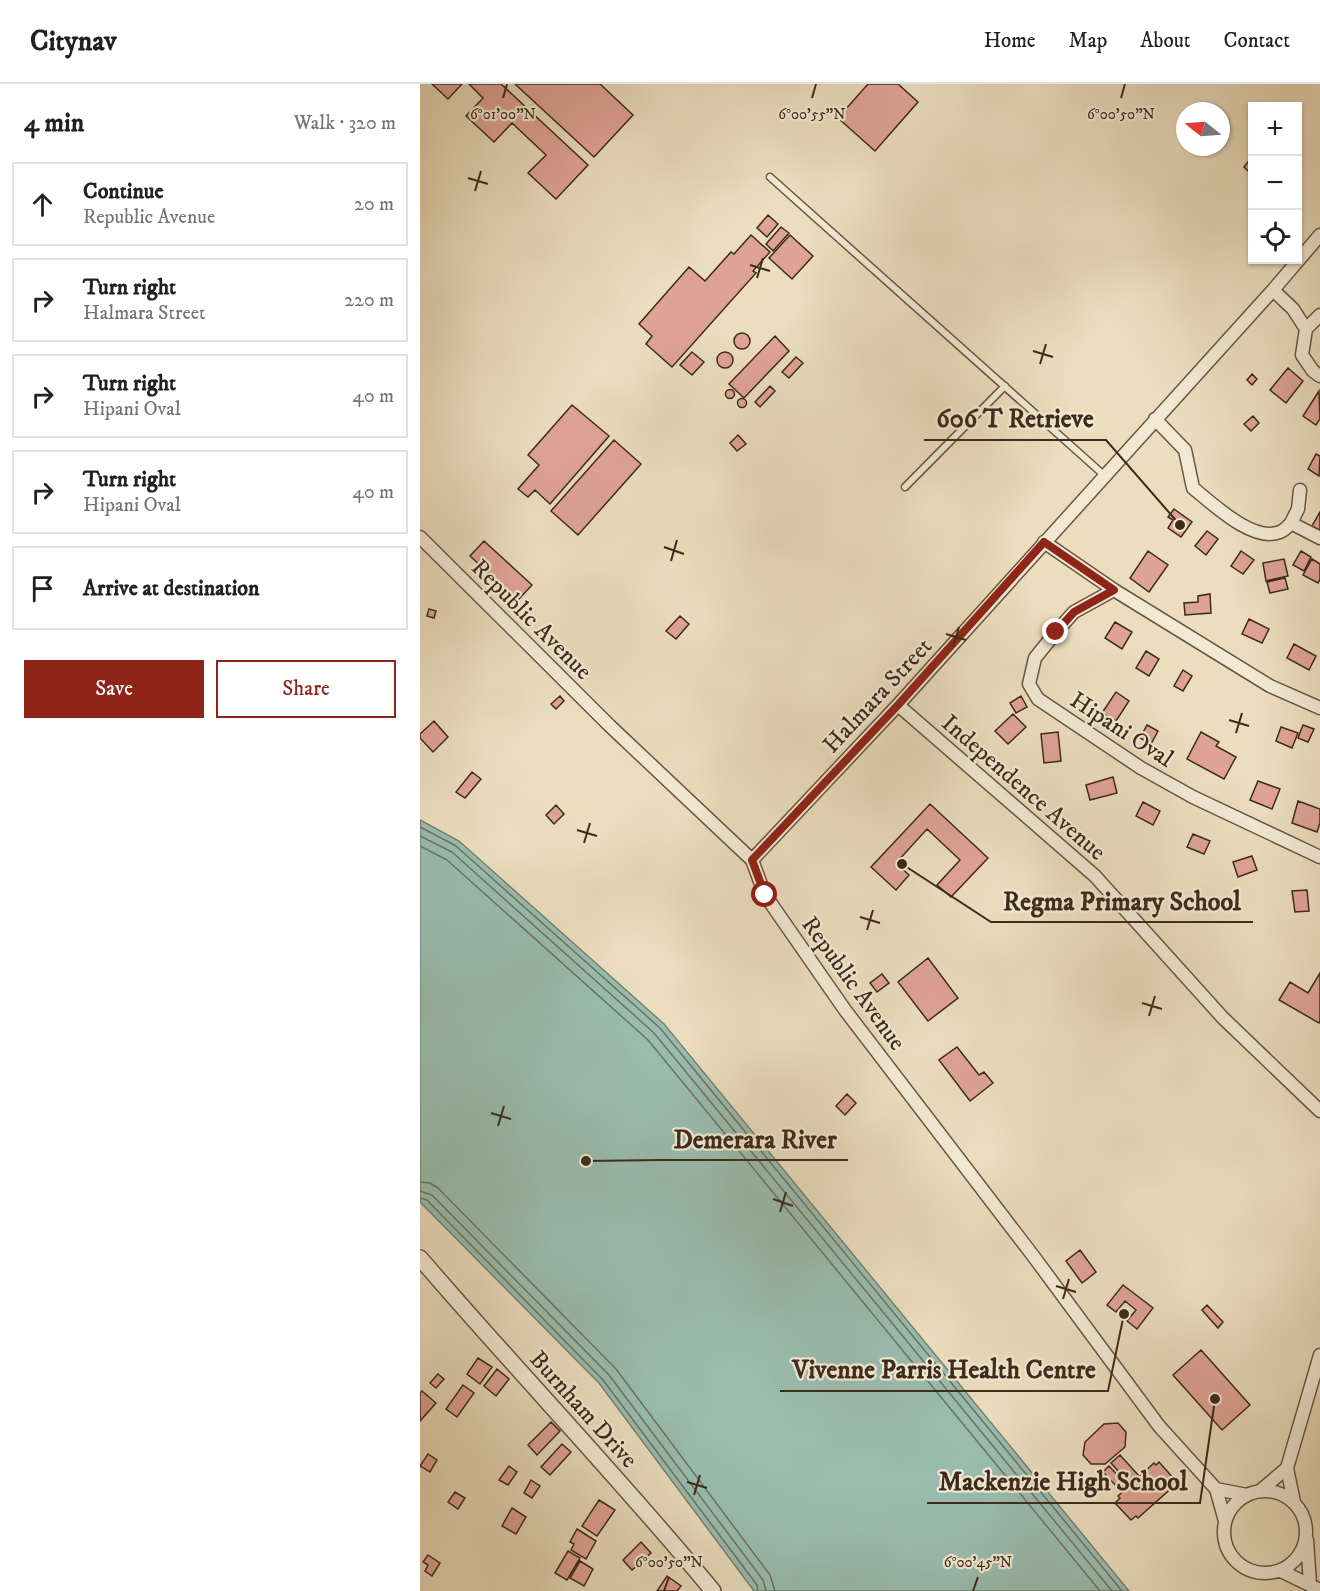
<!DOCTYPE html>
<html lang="en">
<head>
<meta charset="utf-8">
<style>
  :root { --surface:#fff; --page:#f6f6f6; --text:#202124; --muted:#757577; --line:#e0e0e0; --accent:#8f2418 }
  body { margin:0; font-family:"IM FELL DW Pica",serif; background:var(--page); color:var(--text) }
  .controls { position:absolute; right:18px; top:18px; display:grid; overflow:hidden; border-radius:0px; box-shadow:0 2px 4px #0004 }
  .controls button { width:54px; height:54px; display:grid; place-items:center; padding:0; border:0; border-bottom:2px solid var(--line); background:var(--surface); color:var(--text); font:30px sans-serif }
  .compass { position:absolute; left:756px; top:18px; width:54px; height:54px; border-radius:50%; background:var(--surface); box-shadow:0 2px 4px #0004; rotate:287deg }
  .stop { position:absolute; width:18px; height:18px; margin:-14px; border:4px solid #8f2418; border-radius:50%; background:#fff }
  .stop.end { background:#8f2418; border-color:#fff; box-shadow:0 2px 6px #0008 }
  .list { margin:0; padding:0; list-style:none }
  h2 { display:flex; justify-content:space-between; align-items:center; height:78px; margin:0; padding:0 24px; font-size:26px }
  h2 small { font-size:20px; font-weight:400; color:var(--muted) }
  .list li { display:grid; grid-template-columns:39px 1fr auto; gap:18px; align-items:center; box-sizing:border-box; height:84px; margin:0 12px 12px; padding:0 12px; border:2px solid var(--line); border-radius:0px }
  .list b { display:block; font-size:22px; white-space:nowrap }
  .list p { margin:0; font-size:20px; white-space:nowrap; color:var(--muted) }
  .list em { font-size:20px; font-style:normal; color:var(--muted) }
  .actions { display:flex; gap:12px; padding:18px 24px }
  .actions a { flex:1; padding:14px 0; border:2px solid var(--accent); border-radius:0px; text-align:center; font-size:21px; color:var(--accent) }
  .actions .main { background:var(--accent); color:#fff }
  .icon { flex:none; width:33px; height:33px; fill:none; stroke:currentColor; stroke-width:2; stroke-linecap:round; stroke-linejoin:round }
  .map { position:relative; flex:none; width:900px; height:1507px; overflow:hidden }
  header { display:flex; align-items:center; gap:36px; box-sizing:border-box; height:84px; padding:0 30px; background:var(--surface); border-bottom:2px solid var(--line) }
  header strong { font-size:28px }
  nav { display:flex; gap:33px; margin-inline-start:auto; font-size:21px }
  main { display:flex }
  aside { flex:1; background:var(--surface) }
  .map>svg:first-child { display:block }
  .water { fill:#99bcae; stroke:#758273; stroke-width:1.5 }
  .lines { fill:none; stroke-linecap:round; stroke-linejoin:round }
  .shore { stroke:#6c7364; stroke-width:1.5 }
  .building { fill:#dfa395; stroke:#3e2a1a; stroke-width:1.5 }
  .service-casing { stroke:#695743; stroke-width:9 }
  .minor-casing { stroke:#695743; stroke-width:15 }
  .tertiary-casing { stroke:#695743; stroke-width:18 }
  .service { stroke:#f2e9d5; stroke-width:6 }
  .minor { stroke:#f2e9d5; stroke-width:12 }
  .tertiary { stroke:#f2e9d5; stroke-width:15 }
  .route { stroke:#8f2418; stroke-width:8 }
  .ticks { fill:none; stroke:#3e2a1a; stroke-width:2 }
  .labels { text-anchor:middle; stroke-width:4.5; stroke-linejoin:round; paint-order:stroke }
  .street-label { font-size:24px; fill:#3e2a1a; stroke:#f2e9d5 }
  .ticks-label { font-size:15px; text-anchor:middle; fill:#3e2a1a; stroke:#f2e9d5; stroke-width:4.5; stroke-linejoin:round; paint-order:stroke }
  .leader { fill:none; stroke:#3e2a1a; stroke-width:2 }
  .callout-dot { fill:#3e2a1a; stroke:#f2e9d5; stroke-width:2 }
  .callout-label { font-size:26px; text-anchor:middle; font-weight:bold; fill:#3e2a1a; stroke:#f2e9d5; stroke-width:4.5; stroke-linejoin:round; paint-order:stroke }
</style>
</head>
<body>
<header>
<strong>Citynav</strong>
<nav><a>Home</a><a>Map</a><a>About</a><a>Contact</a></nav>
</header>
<main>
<aside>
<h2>4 min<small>Walk · 320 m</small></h2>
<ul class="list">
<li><svg class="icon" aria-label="ahead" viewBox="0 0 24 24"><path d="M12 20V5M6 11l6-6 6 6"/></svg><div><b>Continue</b><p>Republic Avenue</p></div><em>20 m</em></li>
<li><svg class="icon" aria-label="right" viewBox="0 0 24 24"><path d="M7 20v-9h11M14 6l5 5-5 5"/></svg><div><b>Turn right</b><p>Halmara Street</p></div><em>220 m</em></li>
<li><svg class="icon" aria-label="right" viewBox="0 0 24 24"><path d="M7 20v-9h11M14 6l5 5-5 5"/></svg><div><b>Turn right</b><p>Hipani Oval</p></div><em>40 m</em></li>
<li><svg class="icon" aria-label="right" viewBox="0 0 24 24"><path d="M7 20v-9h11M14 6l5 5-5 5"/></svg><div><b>Turn right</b><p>Hipani Oval</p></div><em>40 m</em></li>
<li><svg class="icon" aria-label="arrive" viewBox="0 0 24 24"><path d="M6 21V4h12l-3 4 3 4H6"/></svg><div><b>Arrive at destination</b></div></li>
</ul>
<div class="actions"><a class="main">Save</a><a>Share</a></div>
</aside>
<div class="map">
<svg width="900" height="1507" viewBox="0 0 900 1507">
  <rect width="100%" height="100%" fill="#ebddbe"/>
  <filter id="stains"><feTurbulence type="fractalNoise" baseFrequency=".00333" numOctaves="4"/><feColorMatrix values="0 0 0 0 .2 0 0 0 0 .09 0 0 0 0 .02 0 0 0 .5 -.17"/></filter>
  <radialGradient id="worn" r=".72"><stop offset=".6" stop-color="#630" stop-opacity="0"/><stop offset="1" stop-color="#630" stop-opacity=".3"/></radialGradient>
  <!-- water -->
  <path class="water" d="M 0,736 L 39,757 L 244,940 L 709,1507 L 334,1507 L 179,1299 L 0,1118 Z"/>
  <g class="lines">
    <!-- shore -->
    <path class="shore" d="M 0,743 L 36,762 L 240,944 L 702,1507
      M 0,752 L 32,768 L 234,949 L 692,1507
      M 0,762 L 27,776 L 228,956 L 680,1507
      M 0,1098 L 10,1099 L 18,1104 L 196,1285 L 350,1491 L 355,1507
      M 0,1107 L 12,1111 L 189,1291 L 343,1496 L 346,1507
      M 0,1114 L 7,1116 L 183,1296 L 337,1501 L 338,1507"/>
  </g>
  <!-- building -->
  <path class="building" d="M 12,0 L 42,0 L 28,15 Z
    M 49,0 L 81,0 L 168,81 L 136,115 L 108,89 L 126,71 L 92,39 L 74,58 L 46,32 L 63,14 Z
    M 95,0 L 180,0 L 213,31 L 174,73 Z
    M 448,0 L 478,0 L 498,18 L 455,67 L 418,34 Z
    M 832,73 L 832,91 L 824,83 Z
    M 348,131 L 358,140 L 347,153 L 337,144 Z
    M 361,143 L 369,149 L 353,167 L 346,160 Z
    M 331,151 L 350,168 L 333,187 L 336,189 L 252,283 L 226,260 L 232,252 L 219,240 L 269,183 L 285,197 L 311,168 L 314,170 Z
    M 370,151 L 393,172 L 372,195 L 349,174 Z
    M314 257a8 8 0 1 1 16 0a8 8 0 1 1-16 0Z
    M 355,252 L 369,267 L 324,314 L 309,300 Z
    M 272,268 L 284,278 L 272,291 L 260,281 Z
    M297 276a8 8 0 1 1 16 0a8 8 0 1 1-16 0Z
    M 376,273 L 383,279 L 369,294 L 362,288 Z
    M 868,284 L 883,297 L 866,319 L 850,306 Z
    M 832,290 L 837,295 L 832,301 L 827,296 Z
    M 350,302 L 355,307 L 340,323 L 335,318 Z
    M305.5 310a4.5 4.5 0 1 1 9 0a4.5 4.5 0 1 1-9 0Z
    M 899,307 L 900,335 L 896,341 L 883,332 Z
    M317.5 319a4.5 4.5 0 1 1 9 0a4.5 4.5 0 1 1-9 0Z
    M 152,321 L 189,352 L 130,420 L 115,406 L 108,413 L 98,405 L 119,381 L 108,371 Z
    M 833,332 L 839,339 L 831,347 L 824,340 Z
    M 318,351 L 326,360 L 317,367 L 310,359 Z
    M 194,356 L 221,380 L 158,451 L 131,427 Z
    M 896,370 L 900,372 L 899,392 L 888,385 Z
    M 754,425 L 772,438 L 761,453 L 748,444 L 753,436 L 748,433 Z
    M 900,428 L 900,446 L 892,442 Z
    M 787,447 L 798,455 L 786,471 L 775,462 Z
    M 64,457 L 112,501 L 98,516 L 50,472 Z
    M 728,467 L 748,481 L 729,508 L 710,494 Z
    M 821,467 L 834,476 L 823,490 L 811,482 Z
    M 881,467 L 891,473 L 884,487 L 873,481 Z
    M 864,475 L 868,492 L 846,497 L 843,479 Z
    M 892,475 L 900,480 L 900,495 L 898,499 L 883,491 Z
    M 865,494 L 868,505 L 850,509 L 847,498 Z
    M 790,510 L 791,529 L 765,531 L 764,519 L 778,518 L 778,512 Z
    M 9,525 L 16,527 L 14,534 L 7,532 Z
    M 260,532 L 269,540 L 256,555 L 246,547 Z
    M 829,535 L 849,545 L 842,559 L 822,550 Z
    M 695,538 L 712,548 L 702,565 L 685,554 Z
    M 874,560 L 896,572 L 889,586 L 867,574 Z
    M 726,567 L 739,575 L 729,592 L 716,584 Z
    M 763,586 L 772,592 L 763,607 L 754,602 Z
    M 696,608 L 709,617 L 696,637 L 682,629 Z
    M 140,612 L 144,617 L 136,625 L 131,620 Z
    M 601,612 L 607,623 L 596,629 L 590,619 Z
    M 593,630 L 606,643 L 588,660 L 575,647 Z
    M 14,637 L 28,653 L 13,668 L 0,654 L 0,650 Z
    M 727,641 L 738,647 L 731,660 L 720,654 Z
    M 883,641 L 894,645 L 888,658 L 878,654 Z
    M 861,643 L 878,649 L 872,664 L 856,657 Z
    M 638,648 L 641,677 L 624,679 L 621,650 Z
    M 781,648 L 799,658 L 796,662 L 816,673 L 804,695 L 767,675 Z
    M 52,688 L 61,695 L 45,714 L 36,708 Z
    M 693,693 L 697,709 L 670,716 L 666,701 Z
    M 838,697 L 860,705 L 852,725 L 830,716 Z
    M 878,717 L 900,725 L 900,739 L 897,748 L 872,739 Z
    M 723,718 L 740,727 L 733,741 L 716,732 Z
    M 510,720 L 568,774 L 531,813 L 517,801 L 540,776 L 507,745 L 476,779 L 489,791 L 476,806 L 451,783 Z
    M 136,721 L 144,730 L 134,740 L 126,731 Z
    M 773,750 L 790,757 L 784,770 L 767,763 Z
    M 832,772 L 837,786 L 818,793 L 813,778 Z
    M 887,806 L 889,827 L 875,828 L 872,807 Z
    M 508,874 L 538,914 L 508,937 L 478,898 Z
    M 900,889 L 900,937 L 899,939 L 859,916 L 870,898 L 888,909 Z
    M 462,890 L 469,899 L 457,908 L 450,899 Z
    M 537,963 L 559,991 L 564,988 L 573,999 L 550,1017 L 519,976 Z
    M 427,1010 L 436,1019 L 425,1031 L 416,1022 Z
    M 660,1166 L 676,1188 L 662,1199 L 646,1177 Z
    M 703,1201 L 733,1224 L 717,1245 L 707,1237 L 716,1226 L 705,1217 L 696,1228 L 687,1221 Z
    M 787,1221 L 803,1238 L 798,1244 L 782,1226 Z
    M 781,1266 L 830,1321 L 802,1346 L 753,1291 Z
    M 58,1274 L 72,1283 L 60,1300 L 47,1290 Z
    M 77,1285 L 89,1295 L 76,1312 L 64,1302 Z
    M 18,1290 L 24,1295 L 16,1304 L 10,1299 Z
    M 43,1301 L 54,1309 L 37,1333 L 26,1325 Z
    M 2,1307 L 16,1319 L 0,1337 L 0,1309 Z
    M 131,1338 L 140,1347 L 117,1371 L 108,1361 Z
    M 698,1339 L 706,1348 L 705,1363 L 685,1380 L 671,1380 L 663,1371 L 665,1358 L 684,1340 Z
    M 142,1360 L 151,1368 L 130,1391 L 121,1383 Z
    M 8,1370 L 17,1376 L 10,1388 L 0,1382 Z
    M 700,1371 L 719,1392 L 710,1400 L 691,1379 Z
    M 739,1378 L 755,1396 L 752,1399 L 755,1401 L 718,1434 L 716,1432 L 711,1436 L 695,1419 L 700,1414 L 698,1412 L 734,1379 L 736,1381 Z
    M 89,1382 L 97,1388 L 88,1401 L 79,1396 Z
    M 689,1382 L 705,1399 L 699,1405 L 683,1388 Z
    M 111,1396 L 120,1402 L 112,1414 L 104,1409 Z
    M 35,1408 L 45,1414 L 38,1425 L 28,1418 Z
    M 179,1416 L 195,1426 L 177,1452 L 162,1442 Z
    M 92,1424 L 106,1433 L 96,1450 L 82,1442 Z
    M 157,1445 L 176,1457 L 166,1475 L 151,1466 L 154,1460 L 150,1458 Z
    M 221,1458 L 231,1469 L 212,1486 L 203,1476 Z
    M 148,1467 L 160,1474 L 147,1496 L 135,1489 Z
    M 8,1471 L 20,1479 L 12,1492 L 5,1487 L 8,1481 L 3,1478 Z
    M 160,1477 L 173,1485 L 164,1502 L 150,1494 Z
    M 247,1492 L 261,1502 L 257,1507 L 237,1507 Z"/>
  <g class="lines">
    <defs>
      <path id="service" d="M 350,93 L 685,392
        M 485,403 L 585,302"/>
      <path id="minor" d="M 853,206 L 873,225 L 886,245
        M 900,231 L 886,245 L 882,271 L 893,287 L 900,292
        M 735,335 L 765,366 L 773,404 C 793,420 833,459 860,448 C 865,446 868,442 871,439 L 900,454
        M 871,439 L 878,425 L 880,406
        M 0,453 L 190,642 L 332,776 L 345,811 L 425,926 L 614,1173 L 739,1342 L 796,1405 L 805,1437
        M 624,458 L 694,506 L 850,602 L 900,624
        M 694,506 L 654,528 L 636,548 L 615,574 L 609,600 L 618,615 L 721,684 L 773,713 L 900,773
        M 478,621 L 675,792 L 803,934 L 900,1027
        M 332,776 L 478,621 L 853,206 L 900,151
        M 796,1405 L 827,1411
        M804 1448a41 41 0 1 1 82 0a41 41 0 1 1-82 0Z
        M 840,1407 L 867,1384
        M 874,1418 L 867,1384 L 900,1271
        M 887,1456 L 890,1500
        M 861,1487 L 900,1506"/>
      <path id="tertiary" d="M 0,1174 C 96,1286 199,1393 293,1507"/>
    </defs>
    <!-- service casing -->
    <use href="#service" class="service-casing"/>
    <!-- minor casing -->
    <use href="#minor" class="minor-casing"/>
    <!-- tertiary casing -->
    <use href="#tertiary" class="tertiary-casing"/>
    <!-- service -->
    <use href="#service" class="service"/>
    <!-- minor -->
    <use href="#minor" class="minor"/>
    <!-- tertiary -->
    <use href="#tertiary" class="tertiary"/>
  </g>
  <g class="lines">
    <!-- route -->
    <path class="route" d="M 345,811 L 332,776 L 478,621 L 624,458 L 694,506 L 654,528 L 636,548"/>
  </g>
  <!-- ticks -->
  <path class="ticks" d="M 83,14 L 87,0M 392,14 L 396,0M 701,14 L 705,0M 48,94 L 68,100M 55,107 L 61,87M 330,181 L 350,187M 337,194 L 343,174M 613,267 L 633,273M 620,280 L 626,260M 244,463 L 264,470M 251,477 L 257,456M 526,550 L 546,556M 533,563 L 539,543M 809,636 L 829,642M 816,649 L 822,629M 157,746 L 177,752M 164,759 L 170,739M 440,833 L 460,839M 447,846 L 453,826M 722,919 L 742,925M 729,932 L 735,912M 71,1029 L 91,1035M 78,1042 L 84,1022M 353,1115 L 373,1122M 360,1128 L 366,1108M 636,1202 L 656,1208M 643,1215 L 649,1195M 267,1398 L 287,1404M 274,1411 L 280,1391M 244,1507 L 249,1493M 553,1507 L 558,1493"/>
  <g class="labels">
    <!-- street labels -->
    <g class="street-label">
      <text transform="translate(112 535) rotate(45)" y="8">Republic Avenue</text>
      <text transform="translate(457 611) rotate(-47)" y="8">Halmara Street</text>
      <text transform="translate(702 645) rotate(33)" y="8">Hipani Oval</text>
      <text transform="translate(604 703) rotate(41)" y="8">Independence Avenue</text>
      <text transform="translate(434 899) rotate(54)" y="8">Republic Avenue</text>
      <text transform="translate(164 1325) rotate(48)" y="8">Burnham Drive</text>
    </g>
  </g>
  <g class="ticks-label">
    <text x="83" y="35">6°01'00"N</text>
    <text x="392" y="35">6°00'55"N</text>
    <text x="701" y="35">6°00'50"N</text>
    <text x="249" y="1483">6°00'50"N</text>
    <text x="558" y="1483">6°00'45"N</text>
  </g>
  <!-- callouts -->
  <path class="leader" d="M760 441L686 356H504M482 780L571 838H833M166 1077L241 1076H428M704 1230L688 1307H360M795 1315L780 1419H507"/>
  <g class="callout-dot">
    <circle cx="760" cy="441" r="6"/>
    <circle cx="482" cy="780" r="6"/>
    <circle cx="166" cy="1077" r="6"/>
    <circle cx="704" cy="1230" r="6"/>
    <circle cx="795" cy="1315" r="6"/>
  </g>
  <g class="callout-label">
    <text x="595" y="343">606 T Retrieve</text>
    <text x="702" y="826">Regma Primary School</text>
    <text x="335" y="1064">Demerara River</text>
    <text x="524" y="1294">Vivenne Parris Health Centre</text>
    <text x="643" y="1406">Mackenzie High School</text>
  </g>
  <rect width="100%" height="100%" filter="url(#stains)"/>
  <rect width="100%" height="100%" fill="url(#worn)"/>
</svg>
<div class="controls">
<button>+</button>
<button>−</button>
<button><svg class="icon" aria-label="locate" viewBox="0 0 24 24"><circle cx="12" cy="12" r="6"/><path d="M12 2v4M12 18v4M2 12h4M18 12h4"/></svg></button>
</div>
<svg class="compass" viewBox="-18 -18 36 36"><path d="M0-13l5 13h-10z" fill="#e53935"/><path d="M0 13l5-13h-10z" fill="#757577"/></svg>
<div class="stop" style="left:345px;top:811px"></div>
<div class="stop end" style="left:636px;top:548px"></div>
</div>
</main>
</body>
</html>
